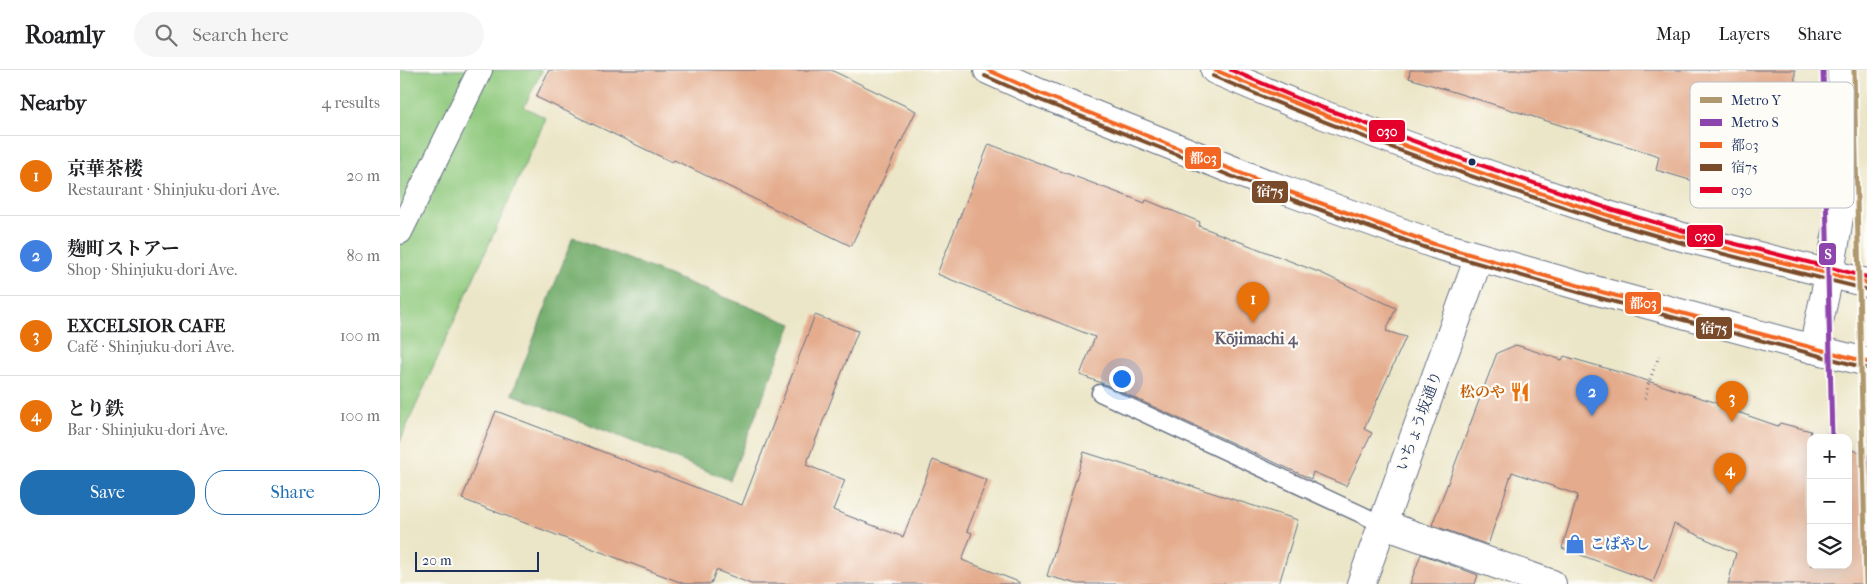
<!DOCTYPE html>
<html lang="en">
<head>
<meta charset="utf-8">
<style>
  :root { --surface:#fff; --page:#f6f6f6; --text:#202124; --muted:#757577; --line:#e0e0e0; --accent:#1f6fb2 }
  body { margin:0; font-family:"IM FELL French Canon","Noto Serif JP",serif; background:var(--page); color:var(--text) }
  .controls { position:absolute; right:15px; bottom:15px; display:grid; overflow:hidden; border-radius:10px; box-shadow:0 5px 20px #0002 }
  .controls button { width:45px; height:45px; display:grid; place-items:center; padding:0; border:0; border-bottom:1px solid var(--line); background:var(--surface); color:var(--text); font:25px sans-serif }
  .scale { position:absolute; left:15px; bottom:12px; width:124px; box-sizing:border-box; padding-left:5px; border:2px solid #1b2f5e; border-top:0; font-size:14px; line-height:18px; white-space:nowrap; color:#1b2f5e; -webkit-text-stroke:4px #fdfcf7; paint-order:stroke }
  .you { position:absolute; left:721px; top:308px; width:18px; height:18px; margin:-12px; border:4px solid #fff; border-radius:50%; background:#1a73e8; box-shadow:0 0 0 8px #1a73e833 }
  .badge { display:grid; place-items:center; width:32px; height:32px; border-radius:50%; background:var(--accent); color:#fff; font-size:16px; font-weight:700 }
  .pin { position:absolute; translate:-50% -41px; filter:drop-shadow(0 1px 2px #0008) }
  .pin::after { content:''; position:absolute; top:26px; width:18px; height:15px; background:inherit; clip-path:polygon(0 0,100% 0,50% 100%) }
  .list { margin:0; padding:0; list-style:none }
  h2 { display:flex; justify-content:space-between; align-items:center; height:65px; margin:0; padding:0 20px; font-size:21px }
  h2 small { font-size:16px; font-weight:400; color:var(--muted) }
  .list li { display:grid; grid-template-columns:32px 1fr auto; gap:15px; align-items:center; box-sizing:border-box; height:80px; padding:0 20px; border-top:1px solid var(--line) }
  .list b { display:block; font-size:19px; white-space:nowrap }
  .list p { margin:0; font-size:16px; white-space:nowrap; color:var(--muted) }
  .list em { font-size:16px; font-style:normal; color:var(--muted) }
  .actions { display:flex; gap:10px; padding:15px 20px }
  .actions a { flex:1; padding:11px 0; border:1px solid var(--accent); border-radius:20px; text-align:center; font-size:18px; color:var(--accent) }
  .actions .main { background:var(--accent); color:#fff }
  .icon { flex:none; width:28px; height:28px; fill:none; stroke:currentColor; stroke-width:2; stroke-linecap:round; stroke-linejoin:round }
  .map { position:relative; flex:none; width:1467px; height:514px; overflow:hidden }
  header { display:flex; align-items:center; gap:30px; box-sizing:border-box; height:70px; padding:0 25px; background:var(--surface); border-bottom:1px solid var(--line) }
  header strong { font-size:24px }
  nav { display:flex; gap:28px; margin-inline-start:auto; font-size:18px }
  .search { width:350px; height:45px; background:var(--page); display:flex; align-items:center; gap:12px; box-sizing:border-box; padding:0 18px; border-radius:28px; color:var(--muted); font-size:19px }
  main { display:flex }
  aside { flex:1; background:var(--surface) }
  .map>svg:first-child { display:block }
  .green { fill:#8fc97d; stroke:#557c6e }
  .forest { fill:#73ad6c; stroke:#476e65 }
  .building { fill:#e4ac8d }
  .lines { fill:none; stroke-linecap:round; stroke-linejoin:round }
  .service-casing { stroke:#646f83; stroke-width:19 }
  .pedestrian-casing { stroke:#646f83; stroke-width:26 }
  .minor-casing { stroke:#646f83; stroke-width:30 }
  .tertiary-casing { stroke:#646f83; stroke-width:30 }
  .trunk-casing { stroke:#646f83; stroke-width:30 }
  .path { stroke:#646f83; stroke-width:3; stroke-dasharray:1 4; stroke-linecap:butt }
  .service { stroke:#fff; stroke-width:16 }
  .pedestrian { stroke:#fff; stroke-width:24 }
  .minor { stroke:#fff; stroke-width:28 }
  .tertiary { stroke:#fff; stroke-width:28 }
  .trunk { stroke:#fff; stroke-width:28 }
  .bus-1-casing { stroke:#fdfcf7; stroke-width:8 }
  .bus-2-casing { stroke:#fdfcf7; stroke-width:8 }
  .bus-3-casing { stroke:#fdfcf7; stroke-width:8 }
  .bus-1 { stroke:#f26522; stroke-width:4 }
  .bus-2 { stroke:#7a4b2a; stroke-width:4 }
  .bus-3 { stroke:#e4002b; stroke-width:4 }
  .metro-1-casing { stroke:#fdfcf7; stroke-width:9 }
  .metro-2-casing { stroke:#fdfcf7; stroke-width:9 }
  .metro-1 { stroke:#b0986e; stroke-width:5 }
  .metro-2 { stroke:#8e44ad; stroke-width:5 }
  .bus-dot { fill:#1b2f5e; stroke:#fdfcf7; stroke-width:2 }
  .labels { text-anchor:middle; stroke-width:4.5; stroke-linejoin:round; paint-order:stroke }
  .food-label { font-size:15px; font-weight:bold; fill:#c56008; stroke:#fdfcf7; text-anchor:end }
  .street-label { font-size:15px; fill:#1b2f5e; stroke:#fdfcf7 }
  .shop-label { font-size:15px; font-weight:bold; fill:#366cbe; stroke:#fdfcf7; text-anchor:start }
  .neighbourhood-label { font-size:16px; font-weight:bold; fill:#615b6e; stroke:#fdfcf7 }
  .key { fill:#fdfcf7; stroke:#b9bec9; stroke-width:1 }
  .key-label { font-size:14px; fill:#1b2f5e }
  .line-badge { stroke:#fdfcf7; stroke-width:2 }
  .badge-label { font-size:14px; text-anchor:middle; font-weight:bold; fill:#fff }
</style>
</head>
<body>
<header>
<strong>Roamly</strong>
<div class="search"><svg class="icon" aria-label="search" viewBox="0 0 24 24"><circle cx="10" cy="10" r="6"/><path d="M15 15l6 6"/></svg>Search here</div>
<nav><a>Map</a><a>Layers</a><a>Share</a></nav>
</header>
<main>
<aside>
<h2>Nearby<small>4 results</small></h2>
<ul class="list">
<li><span class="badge" style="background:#e8710a">1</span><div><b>京華茶楼</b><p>Restaurant · Shinjuku-dori Ave.</p></div><em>20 m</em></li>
<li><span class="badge" style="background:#3f7fe0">2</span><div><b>麹町ストアー</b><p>Shop · Shinjuku-dori Ave.</p></div><em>80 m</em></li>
<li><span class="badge" style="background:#e8710a">3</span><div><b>EXCELSIOR CAFE</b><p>Café · Shinjuku-dori Ave.</p></div><em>100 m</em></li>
<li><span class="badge" style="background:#e8710a">4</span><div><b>とり鉄</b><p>Bar · Shinjuku-dori Ave.</p></div><em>100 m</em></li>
</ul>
<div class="actions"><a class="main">Save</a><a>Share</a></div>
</aside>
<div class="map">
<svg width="1467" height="514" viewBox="0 0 1467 514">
  <rect width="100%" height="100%" fill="#fdfcf7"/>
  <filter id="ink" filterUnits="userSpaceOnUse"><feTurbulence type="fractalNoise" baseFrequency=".02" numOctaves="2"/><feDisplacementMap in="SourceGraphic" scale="10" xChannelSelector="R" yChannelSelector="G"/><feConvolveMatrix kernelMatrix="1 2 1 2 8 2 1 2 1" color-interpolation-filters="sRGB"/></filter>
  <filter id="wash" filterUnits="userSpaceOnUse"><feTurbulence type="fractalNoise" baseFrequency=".0096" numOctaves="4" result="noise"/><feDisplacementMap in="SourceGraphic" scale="20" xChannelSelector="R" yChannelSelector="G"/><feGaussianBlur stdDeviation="1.12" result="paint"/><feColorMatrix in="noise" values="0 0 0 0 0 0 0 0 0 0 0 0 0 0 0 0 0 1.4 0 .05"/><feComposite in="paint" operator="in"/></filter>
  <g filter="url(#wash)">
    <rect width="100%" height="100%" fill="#ece6c8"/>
    <!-- green -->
    <path class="green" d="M 0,0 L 142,0 L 124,37 L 146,48 L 0,371 Z"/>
    <!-- forest -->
    <path class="forest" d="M 173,167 L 392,254 L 330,410 L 112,324 Z"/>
    <g id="blocks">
      <!-- building -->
      <path class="building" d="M 149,0 L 431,0 L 516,41 L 451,176 L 274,90 L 272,92 L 136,27 Z
        M 1010,0 L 1395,0 L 1394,85 L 1377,85 L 1372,96 L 1341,91 L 1337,124 L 1256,100 L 1259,86 L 1009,8 Z
        M 589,74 L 745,133 L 746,130 L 800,152 L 799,156 L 921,203 L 996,238 L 986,261 L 1006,267 L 964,359 L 972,363 L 946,416 L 913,402 L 911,409 L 704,314 L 680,305 L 695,267 L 537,204 Z
        M 415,245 L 458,261 L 406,395 L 445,410 L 433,440 L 503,467 L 533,390 L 587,410 L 567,461 L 572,463 L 562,490 L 619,512 L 619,514 L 351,514 L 316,500 L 311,514 L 285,514 L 62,429 L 96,341 L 342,435 Z
        M 1116,275 L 1162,290 L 1164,286 L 1229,305 L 1317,333 L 1317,335 L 1378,356 L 1380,353 L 1411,361 L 1409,369 L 1411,370 L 1411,495 L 1448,495 L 1448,379 L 1467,384 L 1467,514 L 1328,514 L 1336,483 L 1274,454 L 1253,512 L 1162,478 L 1178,425 L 1112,402 L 1088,475 L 1032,455 L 1097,283 Z
        M 684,382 L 898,450 L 879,514 L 678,514 L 647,506 Z
        M 1021,484 L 1078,505 L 1075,514 L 1010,514 Z"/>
    </g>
  </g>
  <g filter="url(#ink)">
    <use href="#blocks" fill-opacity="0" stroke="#646f83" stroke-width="1"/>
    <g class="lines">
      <defs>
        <path id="service" d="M 700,323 L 982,454"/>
        <path id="pedestrian" d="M 0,162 L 80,0"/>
        <path id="minor" d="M 982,454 L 1152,514"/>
        <path id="tertiary" d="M 1413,279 C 1423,232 1435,185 1440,137 C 1446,92 1443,45 1442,0
          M 961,514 L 1079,187"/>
        <path id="trunk" d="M 588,0 L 637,22 L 873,116 L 1034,174 L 1194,220 L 1413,279 L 1467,292
          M 815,0 L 902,37 L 1061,95 L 1211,146 L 1286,168 L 1467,213"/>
      </defs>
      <!-- service casing -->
      <use href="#service" class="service-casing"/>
      <!-- pedestrian casing -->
      <use href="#pedestrian" class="pedestrian-casing"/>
      <!-- minor casing -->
      <use href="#minor" class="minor-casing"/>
      <!-- tertiary casing -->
      <use href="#tertiary" class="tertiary-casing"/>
      <!-- trunk casing -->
      <use href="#trunk" class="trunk-casing"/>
      <!-- path -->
      <path class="path" d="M 1245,329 L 1249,312 L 1259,286
        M 1427,368 L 1435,336"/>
      <!-- service -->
      <use href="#service" class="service"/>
      <!-- pedestrian -->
      <use href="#pedestrian" class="pedestrian"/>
      <!-- minor -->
      <use href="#minor" class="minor"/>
      <!-- tertiary -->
      <use href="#tertiary" class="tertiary"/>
      <!-- trunk -->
      <use href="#trunk" class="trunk"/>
      <defs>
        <path id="bus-1" d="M 588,0 L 637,22 L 873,116 L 1034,174 L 1194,220 L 1467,292
          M 815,0 C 944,55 1077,104 1211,146 C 1295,172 1382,192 1467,213"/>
        <path id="bus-2" d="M 585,6 L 635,28 L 871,122 L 1032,180 L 1192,226 L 1466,298
          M 813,6 C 942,61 1075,110 1210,152 C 1294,178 1380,198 1465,219"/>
        <path id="bus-3" d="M 831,0 L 904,31 L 1063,89 L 1213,140 L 1288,162 L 1467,207"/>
      </defs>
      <!-- bus-1 casing -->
      <use href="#bus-1" class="bus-1-casing"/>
      <!-- bus-2 casing -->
      <use href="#bus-2" class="bus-2-casing"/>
      <!-- bus-3 casing -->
      <use href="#bus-3" class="bus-3-casing"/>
      <!-- bus-1 -->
      <use href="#bus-1" class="bus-1"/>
      <!-- bus-2 -->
      <use href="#bus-2" class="bus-2"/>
      <!-- bus-3 -->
      <use href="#bus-3" class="bus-3"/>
      <defs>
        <path id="metro-1" d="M 1454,0 L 1466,514"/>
        <path id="metro-2" d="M 1423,0 L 1432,368"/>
      </defs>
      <!-- metro-1 casing -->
      <use href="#metro-1" class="metro-1-casing"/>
      <!-- metro-2 casing -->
      <use href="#metro-2" class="metro-2-casing"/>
      <!-- metro-1 -->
      <use href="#metro-1" class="metro-1"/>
      <!-- metro-2 -->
      <use href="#metro-2" class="metro-2"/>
    </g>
  </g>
  <!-- icons -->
  <defs>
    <symbol id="restaurant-bare" viewBox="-9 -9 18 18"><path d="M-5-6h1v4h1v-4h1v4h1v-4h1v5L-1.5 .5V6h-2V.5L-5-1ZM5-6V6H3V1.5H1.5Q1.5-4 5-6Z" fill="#e8710a" stroke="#fdfcf7" stroke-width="2.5" paint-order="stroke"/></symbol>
    <symbol id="shop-bare" viewBox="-9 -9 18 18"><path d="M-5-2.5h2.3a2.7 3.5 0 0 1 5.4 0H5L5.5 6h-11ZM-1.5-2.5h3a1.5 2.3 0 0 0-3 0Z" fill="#3f7fe0" stroke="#fdfcf7" stroke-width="2.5" paint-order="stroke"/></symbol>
  </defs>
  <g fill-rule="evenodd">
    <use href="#restaurant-bare" x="1106" y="308" width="28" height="28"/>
    <use href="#shop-bare" x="1161" y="460" width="28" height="28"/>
  </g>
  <!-- markers -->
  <circle class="bus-dot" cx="1072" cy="92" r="4.5"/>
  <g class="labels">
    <!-- food labels -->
    <g class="food-label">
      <text x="1105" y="327">松のや</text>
    </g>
    <!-- street labels -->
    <g class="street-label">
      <text transform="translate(1019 351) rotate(-70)" y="5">いちょう坂通り</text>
    </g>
    <!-- shop labels -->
    <g class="shop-label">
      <text x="1190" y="479">こばやし</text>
    </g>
    <!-- neighbourhood labels -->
    <g class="neighbourhood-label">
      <text x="856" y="274">Kōjimachi 4</text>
    </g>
  </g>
  <!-- legend -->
  <rect x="1290" y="12" width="164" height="126" rx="8" class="key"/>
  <rect x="1300" y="27" width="22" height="6" fill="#b0986e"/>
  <rect x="1300" y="49" width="22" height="7" fill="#8e44ad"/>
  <rect x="1300" y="72" width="22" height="6" fill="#f26522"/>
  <rect x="1300" y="94" width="22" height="7" fill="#7a4b2a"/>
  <rect x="1300" y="117" width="22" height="6" fill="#e4002b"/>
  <g class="key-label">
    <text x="1331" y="35">Metro Y</text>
    <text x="1331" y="57">Metro S</text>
    <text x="1331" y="80">都03</text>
    <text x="1331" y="102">宿75</text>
    <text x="1331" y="125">030</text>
  </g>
  <g class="line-badge">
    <rect x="968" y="49" width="38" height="24" rx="5" fill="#e4002b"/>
    <rect x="784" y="76" width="38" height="24" rx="5" fill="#f26522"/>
    <rect x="851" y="110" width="38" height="24" rx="5" fill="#7a4b2a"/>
    <rect x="1286" y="154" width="38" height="24" rx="5" fill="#e4002b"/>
    <rect x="1418" y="172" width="19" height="24" rx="5" fill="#8e44ad"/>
    <rect x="1224" y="221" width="38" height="24" rx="5" fill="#f26522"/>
    <rect x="1295" y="246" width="38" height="24" rx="5" fill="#7a4b2a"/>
  </g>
  <g class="badge-label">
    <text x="987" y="66">030</text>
    <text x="803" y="93">都03</text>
    <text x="870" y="126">宿75</text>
    <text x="1305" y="171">030</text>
    <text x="1428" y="189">S</text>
    <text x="1243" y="238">都03</text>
    <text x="1314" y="263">宿75</text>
  </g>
</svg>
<div class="controls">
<button>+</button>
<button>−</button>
<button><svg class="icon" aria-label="layers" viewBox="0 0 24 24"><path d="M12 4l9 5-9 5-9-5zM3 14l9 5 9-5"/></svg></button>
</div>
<div class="scale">20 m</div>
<div class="you"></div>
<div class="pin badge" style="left:853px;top:253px;background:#e8710a">1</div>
<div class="pin badge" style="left:1192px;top:346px;background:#3f7fe0">2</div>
<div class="pin badge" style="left:1332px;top:352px;background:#e8710a">3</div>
<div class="pin badge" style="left:1330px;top:424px;background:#e8710a">4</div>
</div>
</main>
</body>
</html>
